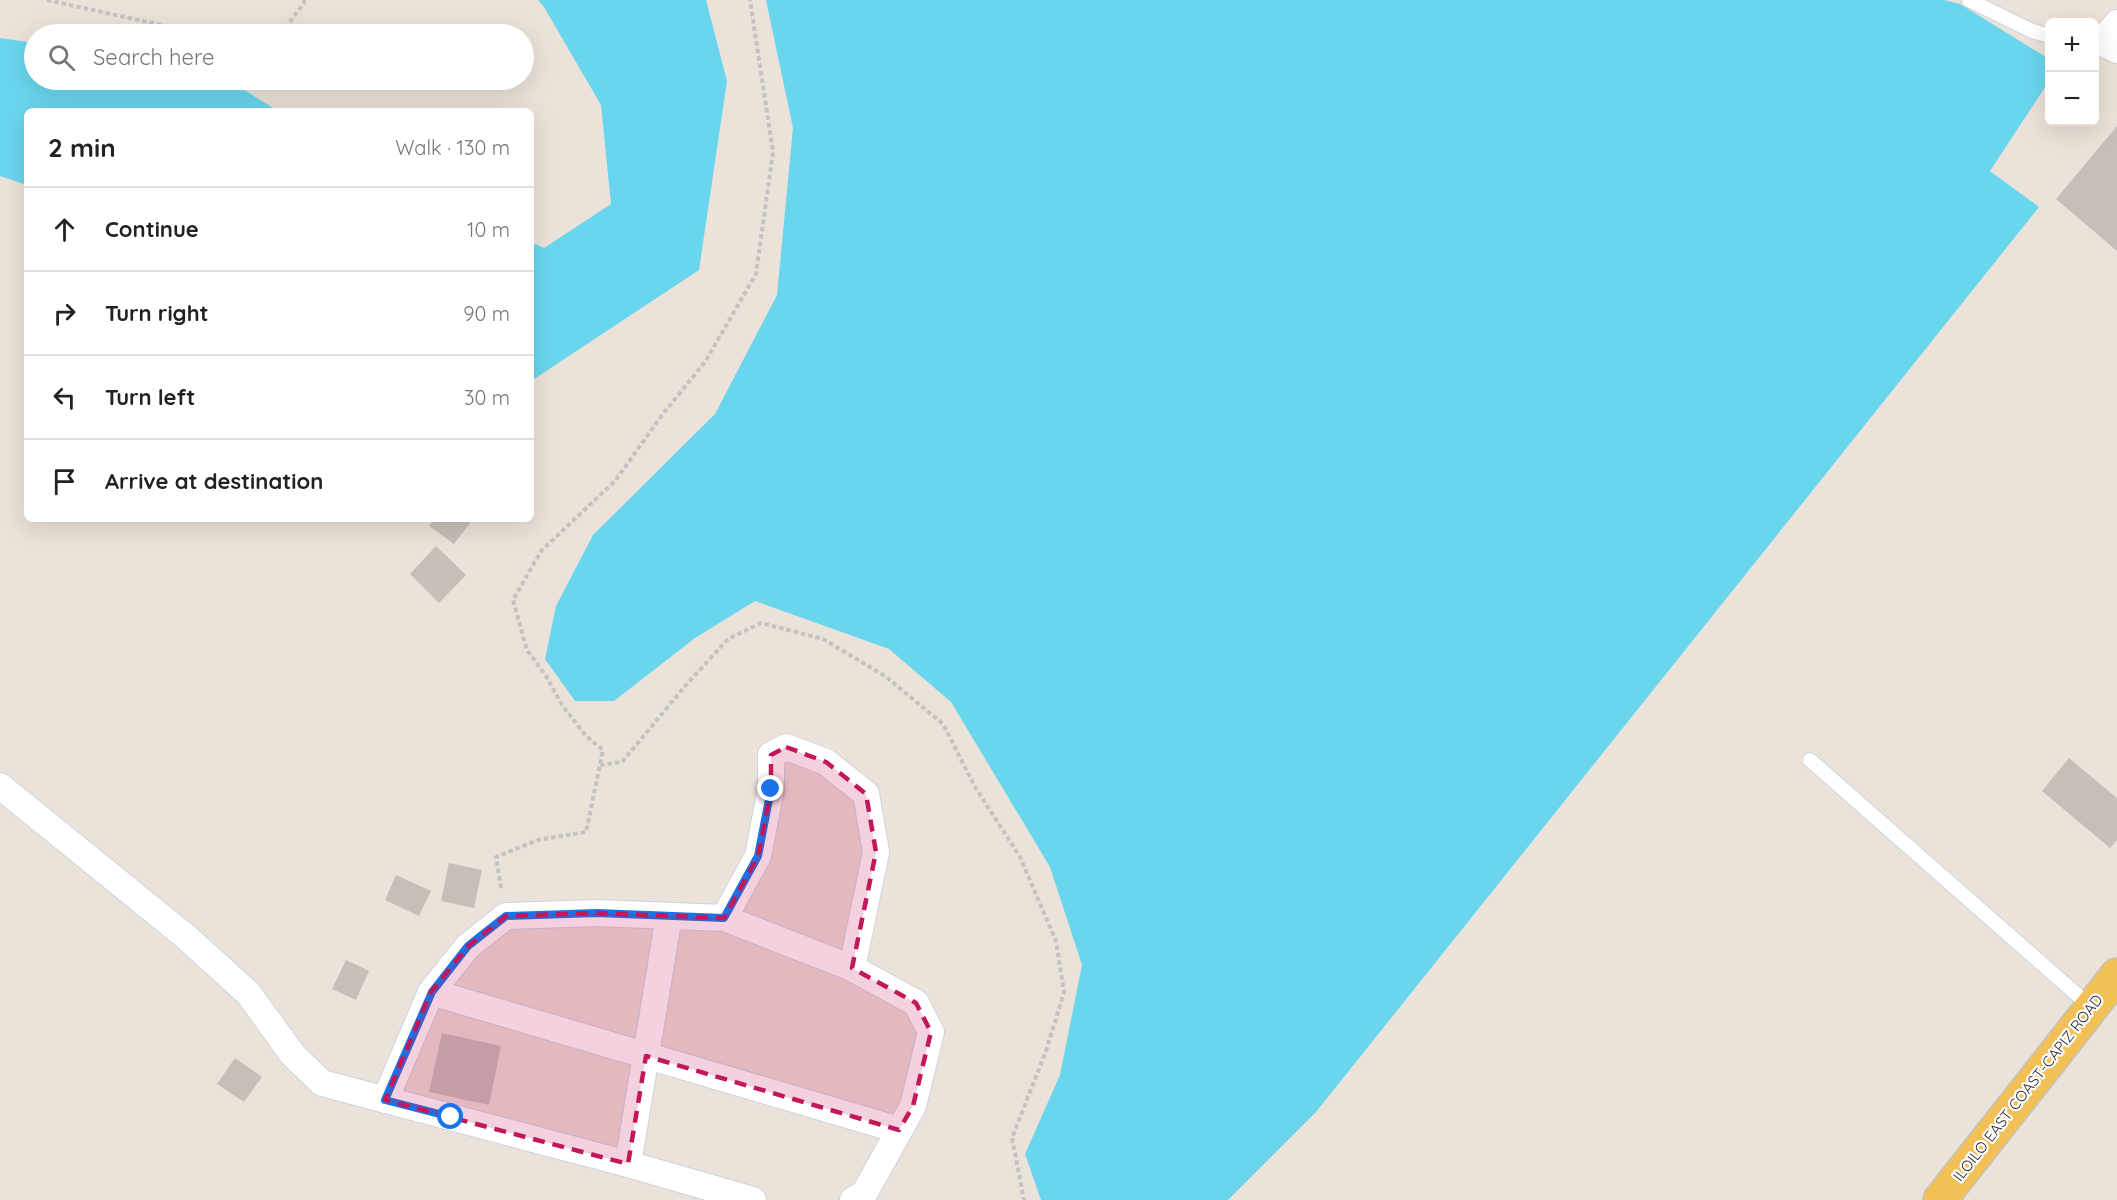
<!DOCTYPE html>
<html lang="en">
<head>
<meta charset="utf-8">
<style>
  :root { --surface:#fff; --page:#f2f2f2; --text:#222; --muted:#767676; --line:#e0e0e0 }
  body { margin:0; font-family:Quicksand,sans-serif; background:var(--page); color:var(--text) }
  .controls { position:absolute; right:18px; top:18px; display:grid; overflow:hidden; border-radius:9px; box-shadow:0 6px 24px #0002 }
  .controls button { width:54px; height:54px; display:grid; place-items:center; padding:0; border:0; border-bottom:2px solid var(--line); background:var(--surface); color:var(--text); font:30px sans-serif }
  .stop { position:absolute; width:18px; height:18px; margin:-14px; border:4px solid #1a73e8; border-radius:50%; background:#fff }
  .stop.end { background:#1a73e8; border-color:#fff; box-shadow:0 2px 6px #0008 }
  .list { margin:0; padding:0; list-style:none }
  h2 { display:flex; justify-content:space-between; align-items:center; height:78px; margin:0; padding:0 24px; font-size:26px }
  h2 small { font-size:20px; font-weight:400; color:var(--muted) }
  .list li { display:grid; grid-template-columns:39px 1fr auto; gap:18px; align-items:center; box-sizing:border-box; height:84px; padding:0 24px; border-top:2px solid var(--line) }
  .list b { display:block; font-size:22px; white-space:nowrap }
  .list em { font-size:20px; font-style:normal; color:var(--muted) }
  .icon { flex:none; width:33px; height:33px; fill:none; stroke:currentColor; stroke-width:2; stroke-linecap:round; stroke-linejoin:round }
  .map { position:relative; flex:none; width:2117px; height:1200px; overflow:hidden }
  .search { position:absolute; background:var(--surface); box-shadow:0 6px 24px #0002; left:24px; top:24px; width:510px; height:66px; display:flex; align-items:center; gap:15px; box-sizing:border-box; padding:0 21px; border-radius:33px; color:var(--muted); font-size:22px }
  .panel { position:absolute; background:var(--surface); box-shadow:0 6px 24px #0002; left:24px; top:108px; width:510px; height:414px; border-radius:9px }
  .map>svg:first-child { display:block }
  .water { fill:#6ad6ee }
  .building { fill:#c6bfb9 }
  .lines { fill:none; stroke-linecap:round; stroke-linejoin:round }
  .lane-casing { stroke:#ced3e1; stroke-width:16 }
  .street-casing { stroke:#ced3e1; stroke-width:28 }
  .primary-casing { stroke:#c3c3c3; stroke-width:36 }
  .path { stroke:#c3c3c3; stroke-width:4; stroke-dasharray:4.5 3; stroke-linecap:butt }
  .lane { stroke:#fff; stroke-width:14 }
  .street { stroke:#fff; stroke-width:26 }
  .primary { stroke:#f1c158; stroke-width:33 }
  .route { stroke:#1a73e8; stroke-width:8 }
  .marked { fill:#c2185b; fill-opacity:0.2; stroke:#c2185b; stroke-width:4.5; stroke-dasharray:12 8; stroke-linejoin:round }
  .labels { text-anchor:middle; stroke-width:4.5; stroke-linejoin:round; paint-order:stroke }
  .street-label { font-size:15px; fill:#282828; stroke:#fff }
</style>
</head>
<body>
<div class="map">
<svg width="2117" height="1200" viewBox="0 0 2117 1200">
  <rect width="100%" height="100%" fill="#ebe2d9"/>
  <!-- water -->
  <path class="water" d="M 538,0 L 706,0 L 727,81 L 699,270 L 531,381 L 531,242 L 544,248 L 611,204 L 601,105 L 544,7 Z
    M 766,0 L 1944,0 L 1960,4 L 2049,59 L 2049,81 L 1990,171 L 2039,207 L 1316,1112 L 1228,1200 L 1041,1200 L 1025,1154 L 1060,1075 L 1082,965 L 1050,867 L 951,702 L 889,649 L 755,601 L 695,638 L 614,701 L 575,701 L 545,659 L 556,606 L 593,535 L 715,414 L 777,295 L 793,128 Z
    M 0,38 L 34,43 L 34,80 L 228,80 L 278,111 L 27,111 L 27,185 L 0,176 Z"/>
  <!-- building -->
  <path class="building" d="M 2117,126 L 2117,251 L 2056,199 Z
    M 435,519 L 473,519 L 454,544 L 429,526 Z
    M 436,546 L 466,575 L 439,603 L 410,574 Z
    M 2069,758 L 2117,798 L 2117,840 L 2110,848 L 2042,791 Z
    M 449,863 L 482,870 L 474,908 L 441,901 Z
    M 396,875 L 431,891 L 419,916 L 385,900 Z
    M 346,960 L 369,971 L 356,1000 L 332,989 Z
    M 442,1033 L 501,1046 L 489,1105 L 429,1092 Z
    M 235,1058 L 262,1077 L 244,1102 L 217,1084 Z"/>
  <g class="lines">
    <defs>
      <path id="lane" d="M 1969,0 L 2032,31 L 2050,36
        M 1810,760 L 2091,1007"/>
      <path id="street" d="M 2117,23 L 2101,42 L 2117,50
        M 0,786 L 185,936 L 248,993 L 293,1055 L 322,1083 L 628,1164 L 753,1200
        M 724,918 L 758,856 L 771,789 L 771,755 L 786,747 L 826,762 L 866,794 L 876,852 L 852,968
        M 431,992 L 899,1130
        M 385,1100 L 431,992 L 468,946 L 506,916 L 597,913 L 724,918 L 852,968 L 916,1003 L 931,1032 L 913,1106 L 864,1194 L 853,1200
        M 628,1164 L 669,916"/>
      <path id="primary" d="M 1940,1200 L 2117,975"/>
    </defs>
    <!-- lane casing -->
    <use href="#lane" class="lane-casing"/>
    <!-- street casing -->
    <use href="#street" class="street-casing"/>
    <!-- primary casing -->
    <use href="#primary" class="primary-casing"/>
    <!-- path -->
    <path class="path" d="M 47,0 L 203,34
      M 281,34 L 304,3 L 304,0
      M 600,765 L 622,762 L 686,685 L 728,639 L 761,623 L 823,639 L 885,676 L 943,724 L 975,787 L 1020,857 L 1056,941 L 1064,992 L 1046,1051 L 1012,1138 L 1024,1200
      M 501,888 L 496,857 L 538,840 L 586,832 L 603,750 L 586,736 L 562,705 L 546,676 L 527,650 L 513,600 L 541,551 L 615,481 L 662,415 L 705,362 L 756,274 L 773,152 L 750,0"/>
    <!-- lane -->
    <use href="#lane" class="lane"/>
    <!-- street -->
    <use href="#street" class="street"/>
    <!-- primary -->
    <use href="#primary" class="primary"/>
  </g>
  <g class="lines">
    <!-- route -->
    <path class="route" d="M 451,1117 L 385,1100 L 432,992 L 468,946 L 506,916 L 597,913 L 724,918 L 758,856 L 771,789"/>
  </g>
  <!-- marked area -->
  <path class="marked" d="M 786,747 L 826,762 L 866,794 L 876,852 L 852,968 L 916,1003 L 931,1032 L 913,1106 L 899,1130 L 646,1056 L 628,1164 L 385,1100 L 431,992 L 468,946 L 506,916 L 597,913 L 724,918 L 758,856 L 771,789 L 771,755 Z"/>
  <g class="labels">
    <!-- street labels -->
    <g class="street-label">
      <text transform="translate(2028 1088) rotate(-52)" y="5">ILOILO EAST COAST-CAPIZ ROAD</text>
    </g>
  </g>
</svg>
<div class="controls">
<button>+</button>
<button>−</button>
</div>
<div class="stop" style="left:451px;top:1117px"></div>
<div class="stop end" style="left:771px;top:789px"></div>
<div class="search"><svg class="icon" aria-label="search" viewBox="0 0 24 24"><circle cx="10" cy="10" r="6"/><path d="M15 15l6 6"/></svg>Search here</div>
<section class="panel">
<h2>2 min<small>Walk · 130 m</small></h2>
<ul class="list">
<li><svg class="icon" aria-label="ahead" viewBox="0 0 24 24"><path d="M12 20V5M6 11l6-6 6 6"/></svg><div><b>Continue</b></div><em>10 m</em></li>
<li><svg class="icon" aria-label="right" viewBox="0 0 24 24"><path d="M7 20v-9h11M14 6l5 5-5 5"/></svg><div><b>Turn right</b></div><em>90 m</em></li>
<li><svg class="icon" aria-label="left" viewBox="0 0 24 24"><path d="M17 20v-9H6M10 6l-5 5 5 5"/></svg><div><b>Turn left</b></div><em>30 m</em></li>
<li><svg class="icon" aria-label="arrive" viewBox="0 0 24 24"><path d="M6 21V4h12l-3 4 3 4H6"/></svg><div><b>Arrive at destination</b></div></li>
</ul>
</section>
</div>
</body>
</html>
